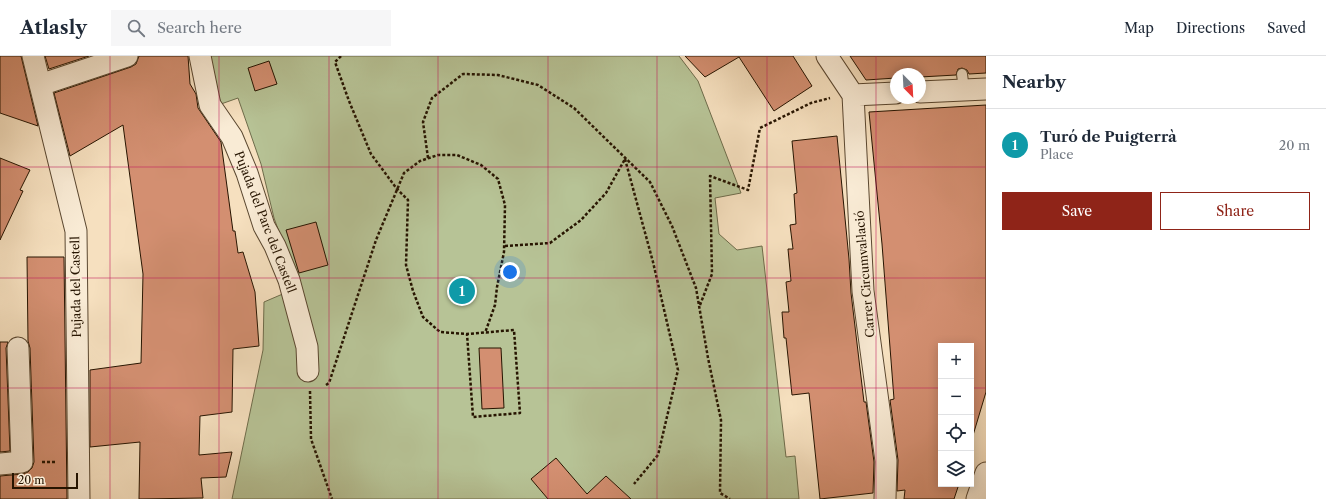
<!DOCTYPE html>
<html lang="en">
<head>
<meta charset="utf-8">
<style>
  :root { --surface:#fff; --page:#f6f6f7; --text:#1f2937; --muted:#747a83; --line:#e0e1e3; --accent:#8f2418 }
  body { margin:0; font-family:"Libre Caslon Text",serif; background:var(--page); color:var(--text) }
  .controls { position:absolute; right:12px; bottom:12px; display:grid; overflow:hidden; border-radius:0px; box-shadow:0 2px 10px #0003 }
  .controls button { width:36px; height:36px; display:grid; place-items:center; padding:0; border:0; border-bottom:1px solid var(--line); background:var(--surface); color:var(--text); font:20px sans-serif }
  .compass { position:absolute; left:890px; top:12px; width:36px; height:36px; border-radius:50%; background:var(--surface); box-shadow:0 2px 10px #0003; rotate:156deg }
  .scale { position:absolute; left:12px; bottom:10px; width:66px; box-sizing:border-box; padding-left:4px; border:2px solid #261400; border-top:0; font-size:11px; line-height:14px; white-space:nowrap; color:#261400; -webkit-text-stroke:3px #f9ebd5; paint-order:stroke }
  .you { position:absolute; left:510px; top:216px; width:14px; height:14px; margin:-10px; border:3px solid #fff; border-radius:50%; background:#1a73e8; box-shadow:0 0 0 6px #1a73e833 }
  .badge { display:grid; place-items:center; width:26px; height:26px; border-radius:50%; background:var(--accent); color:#fff; font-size:13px; font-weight:700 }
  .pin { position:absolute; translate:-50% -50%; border:2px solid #fff; box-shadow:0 1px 4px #0006 }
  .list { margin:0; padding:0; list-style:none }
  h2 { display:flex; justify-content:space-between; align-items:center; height:52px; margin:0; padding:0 16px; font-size:17px }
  h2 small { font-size:13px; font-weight:400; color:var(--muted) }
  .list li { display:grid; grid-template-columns:26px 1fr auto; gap:12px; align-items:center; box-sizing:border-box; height:72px; padding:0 16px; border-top:1px solid var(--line) }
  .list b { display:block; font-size:15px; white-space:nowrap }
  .list p { margin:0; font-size:13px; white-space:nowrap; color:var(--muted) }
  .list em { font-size:13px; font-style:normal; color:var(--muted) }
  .actions { display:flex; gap:8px; padding:12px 16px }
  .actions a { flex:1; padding:9px 0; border:1px solid var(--accent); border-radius:0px; text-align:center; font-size:14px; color:var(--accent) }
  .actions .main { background:var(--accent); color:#fff }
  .icon { flex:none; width:22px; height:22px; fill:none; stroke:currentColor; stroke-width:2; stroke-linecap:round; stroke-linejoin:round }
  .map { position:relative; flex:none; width:986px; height:443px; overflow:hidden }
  header { display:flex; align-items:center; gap:24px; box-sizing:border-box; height:56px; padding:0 20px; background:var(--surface); border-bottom:1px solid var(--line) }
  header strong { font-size:19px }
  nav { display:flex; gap:22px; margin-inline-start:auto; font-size:14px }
  .search { width:280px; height:36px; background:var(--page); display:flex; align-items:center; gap:10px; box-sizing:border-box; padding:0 14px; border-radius:0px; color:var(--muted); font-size:15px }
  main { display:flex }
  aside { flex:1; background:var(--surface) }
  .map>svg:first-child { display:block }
  .green { fill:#b7c396; stroke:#6e6c4b }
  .building { fill:#d38f71; stroke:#261400 }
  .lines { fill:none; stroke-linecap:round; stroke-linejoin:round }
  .lane-casing { stroke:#5a4730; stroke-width:12 }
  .street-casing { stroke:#5a4730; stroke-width:23 }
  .path { stroke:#261400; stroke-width:2.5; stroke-dasharray:3 2; stroke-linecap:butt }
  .lane { stroke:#f9ebd5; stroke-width:10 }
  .street { stroke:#f9ebd5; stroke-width:21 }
  .grid { fill:none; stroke:#c2185b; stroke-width:1; stroke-opacity:0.55 }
  .labels { text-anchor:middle; stroke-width:4; stroke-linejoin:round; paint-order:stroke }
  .street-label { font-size:12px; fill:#261400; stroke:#f9ebd5 }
</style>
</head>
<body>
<header>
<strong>Atlasly</strong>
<div class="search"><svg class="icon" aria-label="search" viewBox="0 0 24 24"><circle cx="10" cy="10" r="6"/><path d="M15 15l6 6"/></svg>Search here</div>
<nav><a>Map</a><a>Directions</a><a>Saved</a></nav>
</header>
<main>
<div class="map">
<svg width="986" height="443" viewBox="0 0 986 443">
  <rect width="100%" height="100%" fill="#f6e0bf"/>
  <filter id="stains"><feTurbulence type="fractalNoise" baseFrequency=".005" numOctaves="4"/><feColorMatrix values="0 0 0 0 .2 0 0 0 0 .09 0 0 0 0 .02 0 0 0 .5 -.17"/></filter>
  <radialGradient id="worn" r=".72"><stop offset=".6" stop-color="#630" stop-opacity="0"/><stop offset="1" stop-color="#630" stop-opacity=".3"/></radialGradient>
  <!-- green -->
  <path class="green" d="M 211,0 L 679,0 L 698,25 L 741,137 L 715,142 L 719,178 L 737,194 L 762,190 L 786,401 L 795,400 L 799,443 L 232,443 L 263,294 L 264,246 L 299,231 L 274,162 L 261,108 L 238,42 L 221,48 L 211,10 Z"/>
  <!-- building -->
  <path class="building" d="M 0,0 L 21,0 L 38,70 L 0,57 Z
    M 45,0 L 89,0 L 49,13 Z
    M 139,0 L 188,0 L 190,28 L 196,38 L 198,52 L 221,86 L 233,175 L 235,175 L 238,197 L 243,196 L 255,236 L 259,290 L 233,293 L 232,356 L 200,360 L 199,399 L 232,396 L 226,421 L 201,422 L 203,442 L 139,443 L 140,386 L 90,391 L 90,314 L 141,307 L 143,218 L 123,69 L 70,100 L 54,37 L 131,11 L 136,8 Z
    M 685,0 L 793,0 L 812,30 L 774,55 L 739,1 L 705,21 Z
    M 850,0 L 986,0 L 986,17 L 969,18 L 967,14 L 962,12 L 958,13 L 956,19 L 920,21 L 920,18 L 896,18 L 896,22 L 866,24 Z
    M 269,5 L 277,28 L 255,35 L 248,12 Z
    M 986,49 L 986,336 L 971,386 L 971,290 L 941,290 L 941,428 L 959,428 L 954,443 L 904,443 L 905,434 L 897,435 L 898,404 L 890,344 L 894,343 L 882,188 L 869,56 Z
    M 837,80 L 849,203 L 851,237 L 864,346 L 866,346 L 874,406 L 873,437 L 820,443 L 809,337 L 792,339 L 786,282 L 784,282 L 782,256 L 789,256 L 786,226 L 791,225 L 788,193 L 793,193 L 790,169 L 796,168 L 794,138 L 797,137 L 792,85 Z
    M 0,102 L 30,114 L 20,134 L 23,135 L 0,184 Z
    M 316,166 L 328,209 L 299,217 L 286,174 Z
    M 27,201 L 64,201 L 67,443 L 0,443 L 0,420 L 23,418 L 28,416 L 32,412 L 34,406 L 30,292 L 28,285 Z
    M 0,286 L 8,286 L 6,292 L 10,395 L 0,396 Z
    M 479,292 L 501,292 L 504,352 L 482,353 Z
    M 556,402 L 587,438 L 606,420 L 631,443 L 548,443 L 531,423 Z"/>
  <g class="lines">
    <defs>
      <path id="lane" d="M 962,18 L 964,34"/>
      <path id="street" d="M 33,0 L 76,175 L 79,443
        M 200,0 L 210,49 L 232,81 L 247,117 L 264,170 L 275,190 L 289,224 L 307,291 L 308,315
        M 827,0 L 853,39 L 863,235 L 886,405 L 885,443
        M 40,29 L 127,0
        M 920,36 L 986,33
        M 853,39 L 896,37
        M 0,408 L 22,406 L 18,292
        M 977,443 L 986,417"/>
    </defs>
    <!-- lane casing -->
    <use href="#lane" class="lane-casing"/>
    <!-- street casing -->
    <use href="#street" class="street-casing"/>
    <!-- path -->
    <path class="path" d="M 341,0 L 335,6 L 349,45 L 371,98 L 397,133 L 408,144 L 406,209 L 413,235 L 423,261 L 440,276 L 467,278 L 514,274 L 520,357 L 473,361 L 467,278
      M 428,102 L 423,66 L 432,42 L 463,18 L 498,19 L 538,29 L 574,52 L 650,126 L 672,170 L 696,232 L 708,302 L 721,364 L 720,437 L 730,443
      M 625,103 L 653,206 L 678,314 L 658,399 L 634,428
      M 505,190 L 550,187 L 581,164 L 606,137 L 625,103
      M 700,249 L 712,218 L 710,120 L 748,134 L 760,72 L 811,47 L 830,42
      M 326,329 L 329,327 L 376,184 L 404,117 L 420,105 L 438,99 L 457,99 L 481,109 L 498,123 L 505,149 L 504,196 L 497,231 L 495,249 L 485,277
      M 310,335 L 311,383 L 332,443
      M 42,406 L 57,406"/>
    <!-- lane -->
    <use href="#lane" class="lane"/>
    <!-- street -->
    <use href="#street" class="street"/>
  </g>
  <!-- grid -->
  <path class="grid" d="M 110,0 L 110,443M 219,0 L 219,443M 329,0 L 329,443M 438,0 L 438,443M 548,0 L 548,443M 657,0 L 657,443M 767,0 L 767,443M 876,0 L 876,443M 0,111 L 986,111M 0,222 L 986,222M 0,332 L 941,332M 971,332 L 986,332"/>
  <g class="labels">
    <!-- street labels -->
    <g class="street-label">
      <text transform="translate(265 166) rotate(69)" y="4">Pujada del Parc del Castell</text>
      <text transform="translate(865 218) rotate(-95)" y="4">Carrer Circumval·lació</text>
      <text transform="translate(76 231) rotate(-91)" y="4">Pujada del Castell</text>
    </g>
  </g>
  <rect width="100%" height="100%" filter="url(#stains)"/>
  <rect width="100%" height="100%" fill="url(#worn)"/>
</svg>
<div class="controls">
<button>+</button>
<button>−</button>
<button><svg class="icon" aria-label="locate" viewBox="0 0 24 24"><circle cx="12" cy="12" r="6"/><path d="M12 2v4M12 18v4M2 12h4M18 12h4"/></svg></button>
<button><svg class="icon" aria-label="layers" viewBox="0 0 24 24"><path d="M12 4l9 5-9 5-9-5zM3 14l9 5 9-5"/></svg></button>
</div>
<svg class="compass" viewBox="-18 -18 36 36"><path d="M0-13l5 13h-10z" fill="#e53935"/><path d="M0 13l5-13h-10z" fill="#747a83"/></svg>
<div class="scale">20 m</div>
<div class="you"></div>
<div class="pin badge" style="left:462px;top:235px;background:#0f9aa8">1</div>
</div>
<aside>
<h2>Nearby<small></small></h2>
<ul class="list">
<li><span class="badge" style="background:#0f9aa8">1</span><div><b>Turó de Puigterrà</b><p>Place</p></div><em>20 m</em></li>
</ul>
<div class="actions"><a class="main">Save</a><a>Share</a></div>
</aside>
</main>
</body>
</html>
